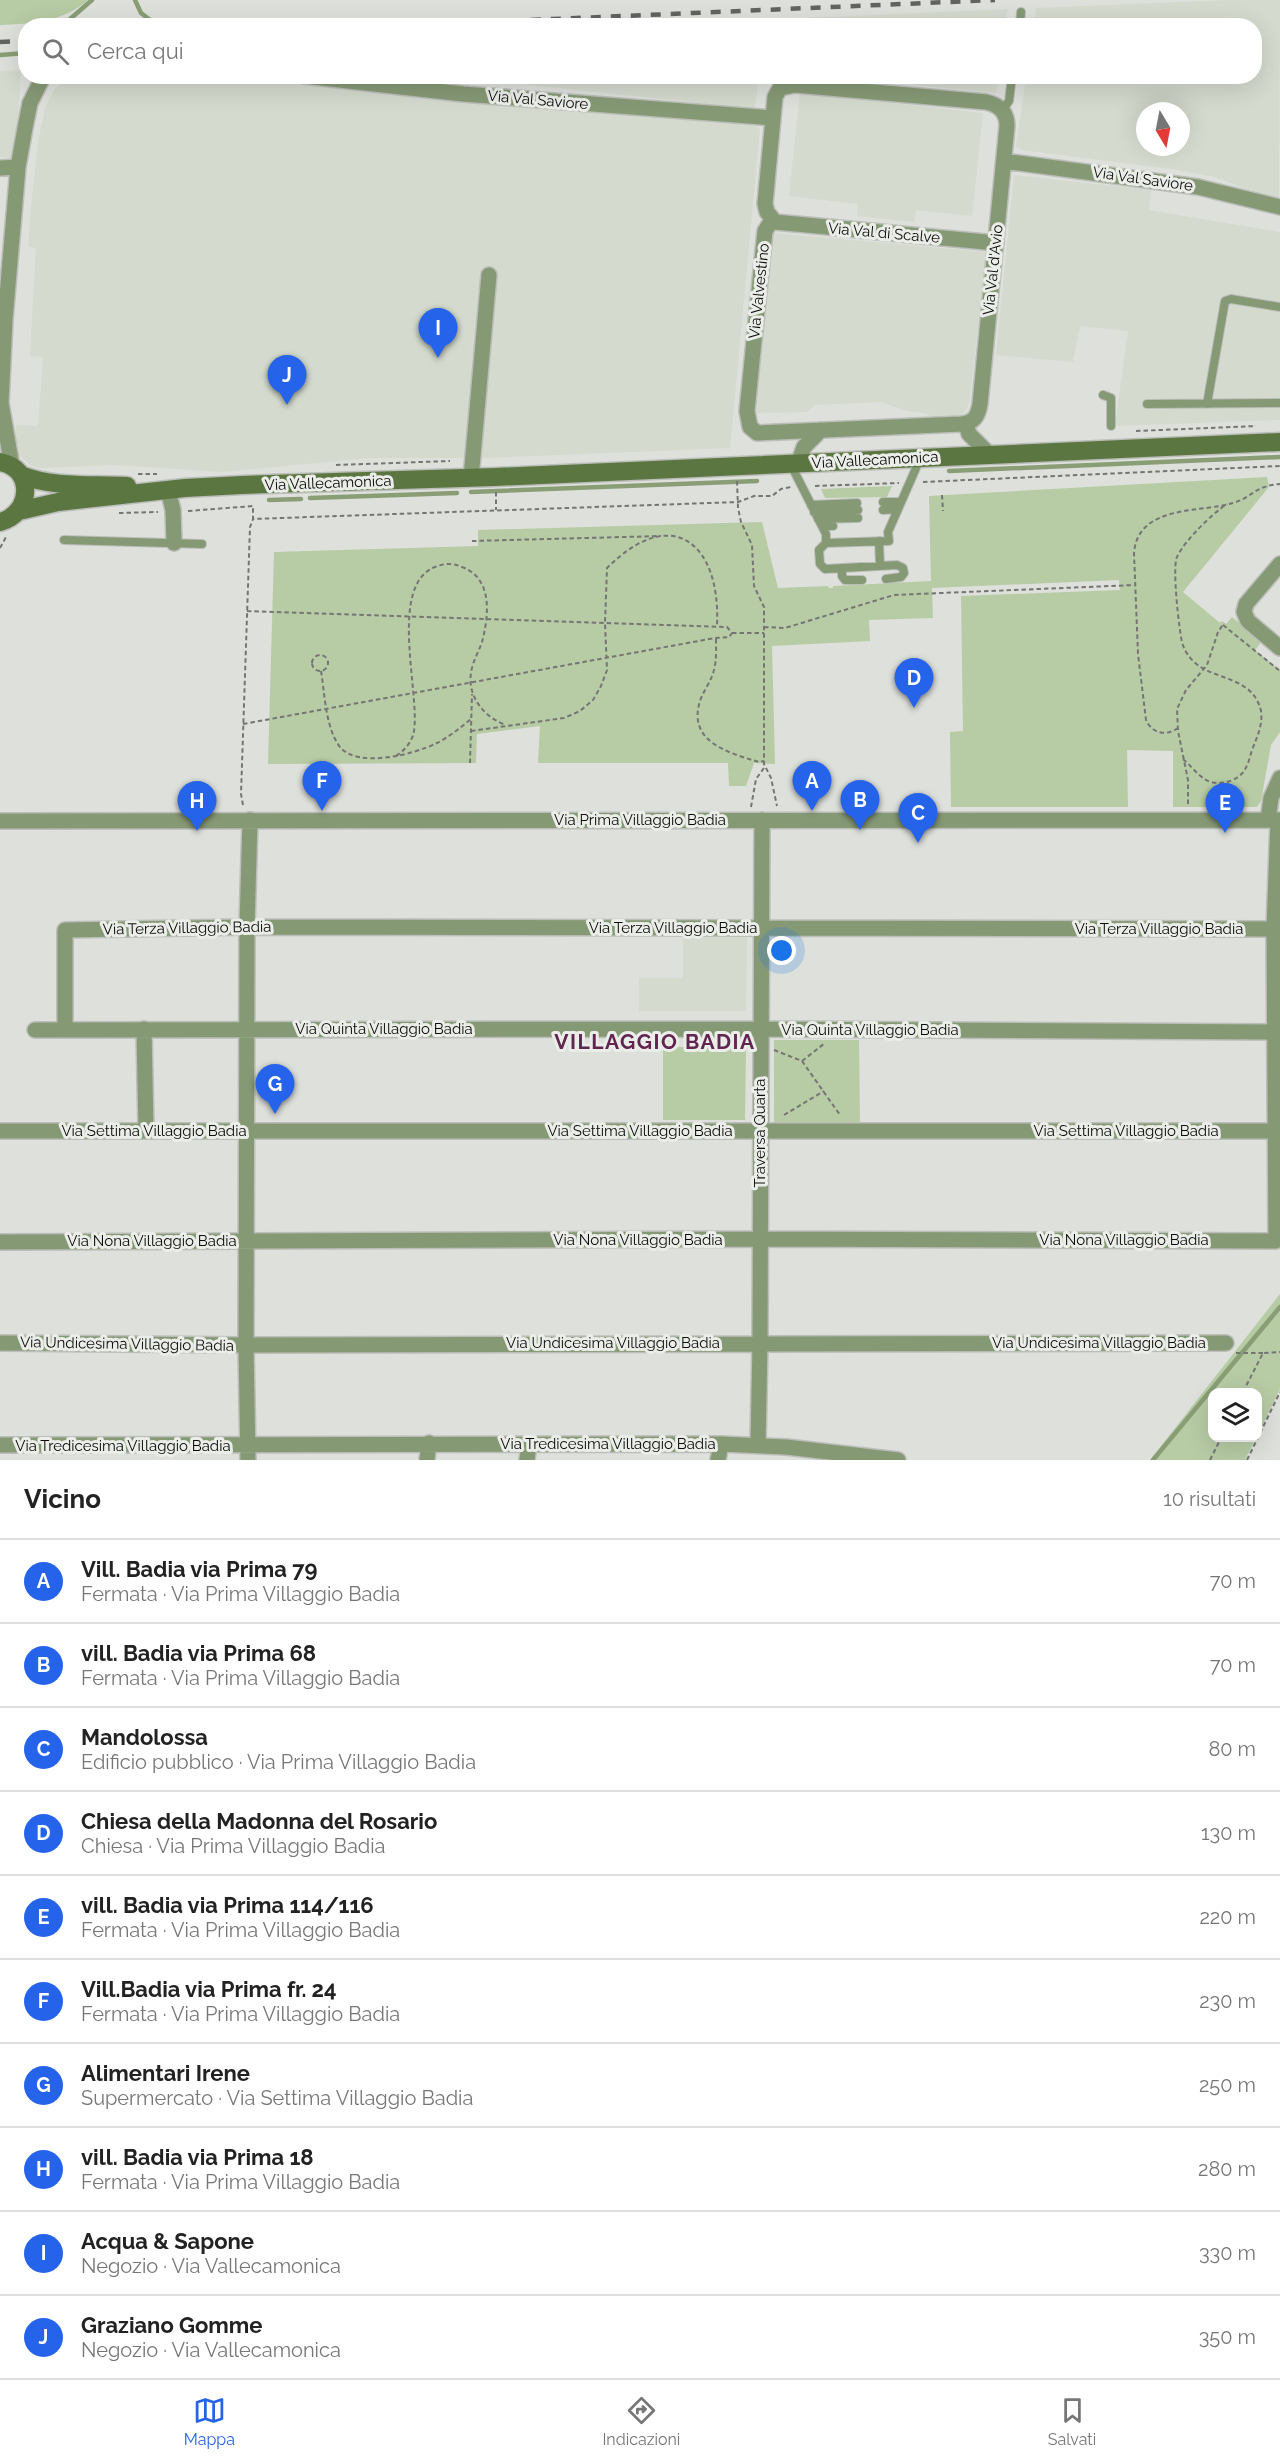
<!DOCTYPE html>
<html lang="it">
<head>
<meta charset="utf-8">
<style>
  :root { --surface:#fff; --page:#f6f6f6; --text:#222; --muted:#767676; --line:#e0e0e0; --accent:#2563eb }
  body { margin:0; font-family:Raleway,sans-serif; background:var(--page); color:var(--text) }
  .controls { position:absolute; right:18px; bottom:18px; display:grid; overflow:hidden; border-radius:12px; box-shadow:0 6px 24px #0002 }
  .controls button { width:54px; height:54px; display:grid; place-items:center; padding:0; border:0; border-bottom:2px solid var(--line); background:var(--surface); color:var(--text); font:30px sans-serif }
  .compass { position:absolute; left:1136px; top:102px; width:54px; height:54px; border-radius:50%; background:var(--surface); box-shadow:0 6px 24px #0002; rotate:170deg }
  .you { position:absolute; left:782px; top:951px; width:21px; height:21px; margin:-15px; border:4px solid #fff; border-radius:50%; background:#1a73e8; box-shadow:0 0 0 9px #1a73e833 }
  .badge { display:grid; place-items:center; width:39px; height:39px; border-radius:50%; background:var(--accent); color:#fff; font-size:20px; font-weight:700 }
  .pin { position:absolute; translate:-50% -50px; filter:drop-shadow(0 2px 3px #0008) }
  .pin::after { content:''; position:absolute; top:32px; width:21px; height:18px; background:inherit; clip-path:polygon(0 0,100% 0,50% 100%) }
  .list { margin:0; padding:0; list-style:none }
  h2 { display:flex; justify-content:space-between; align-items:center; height:78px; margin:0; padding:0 24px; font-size:26px }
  h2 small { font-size:20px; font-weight:400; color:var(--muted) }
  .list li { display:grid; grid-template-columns:39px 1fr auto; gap:18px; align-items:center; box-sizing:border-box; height:84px; padding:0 24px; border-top:2px solid var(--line) }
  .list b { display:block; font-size:22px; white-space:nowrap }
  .list p { margin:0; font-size:20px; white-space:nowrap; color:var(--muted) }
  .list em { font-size:20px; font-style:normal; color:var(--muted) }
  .icon { flex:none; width:33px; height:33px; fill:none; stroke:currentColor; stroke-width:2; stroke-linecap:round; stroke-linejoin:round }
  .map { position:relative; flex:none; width:1280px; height:1460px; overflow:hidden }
  .search { position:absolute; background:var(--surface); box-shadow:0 6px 24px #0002; left:18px; right:18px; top:18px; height:66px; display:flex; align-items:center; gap:15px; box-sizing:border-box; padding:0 21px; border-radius:24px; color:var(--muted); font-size:22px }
  .sheet { height:918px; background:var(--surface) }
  nav { display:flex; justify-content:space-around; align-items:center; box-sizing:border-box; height:84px; border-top:2px solid var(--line); background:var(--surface); font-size:16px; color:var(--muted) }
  nav a { display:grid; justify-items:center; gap:3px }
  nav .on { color:var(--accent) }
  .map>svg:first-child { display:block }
  .built { fill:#d4dace; fill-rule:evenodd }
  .green { fill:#b7cba5 }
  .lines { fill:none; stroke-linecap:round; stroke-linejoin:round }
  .stream { stroke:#899e75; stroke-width:4.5 }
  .lane-casing { stroke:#bcbeba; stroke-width:10 }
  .street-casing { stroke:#bcbeba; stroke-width:18 }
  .secondary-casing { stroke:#bcbeba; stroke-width:21 }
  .path { stroke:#757673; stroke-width:2; stroke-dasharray:4.5 3; stroke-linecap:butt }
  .lane { stroke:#869975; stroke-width:8 }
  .street { stroke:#869975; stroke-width:15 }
  .secondary { stroke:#5c7641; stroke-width:18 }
  .rail { stroke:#626461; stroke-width:4.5; stroke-dasharray:10 10; stroke-linecap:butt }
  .labels { text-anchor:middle; stroke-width:6; stroke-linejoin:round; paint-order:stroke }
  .street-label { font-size:15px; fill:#0b0c0a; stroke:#ebede9 }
  .district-label { font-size:21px; font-weight:bold; letter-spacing:1.5px; fill:#60264f; stroke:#ebede9 }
</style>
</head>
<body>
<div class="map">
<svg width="1280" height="1460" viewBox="0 0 1280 1460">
  <rect width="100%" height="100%" fill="#dee0dc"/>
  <!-- built -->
  <path class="built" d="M 1226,0 L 1280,0 L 1279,202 L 1215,177 L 1171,169 L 1022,150 L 1016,146 L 1026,77 L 1254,76 L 1254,26 L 1034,25 L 1036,8 ZM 1145,111 L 1181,111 L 1181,147 L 1145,147 Z
    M 1008,9 L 1005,26 L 645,25 L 695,23 Z
    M 21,70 L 16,158 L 0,157 L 0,71 Z
    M 65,77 L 317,77 L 758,126 L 760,130 L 730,448 L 486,458 L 370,458 L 221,472 L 117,465 L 39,468 L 30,465 L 19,455 L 15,443 L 16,425 L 38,426 L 43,357 L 30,356 L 36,248 L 28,246 L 32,197 L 38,143 L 45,107 L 52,93 Z
    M 413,77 L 759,77 L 755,109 L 472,79 L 470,83 Z
    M 834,77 L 999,76 L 999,77 L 996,93 Z
    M 800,93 L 983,113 L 972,216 L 916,210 L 914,222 L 857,216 L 858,204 L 789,196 Z
    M 1014,175 L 1151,190 L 1149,210 L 1280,232 L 1280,420 L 1115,426 L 1128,331 L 1080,326 L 1073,362 L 996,355 Z
    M 773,233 L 987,252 L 969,404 L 964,413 L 958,415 L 929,416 L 926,413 L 907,411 L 881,402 L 815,405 L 807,412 L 756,413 Z
    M 683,936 L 747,936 L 746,1011 L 639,1011 L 639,978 L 683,978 Z"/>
  <!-- green -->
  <path class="green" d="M 0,0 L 88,0 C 65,21 31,24 0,25 Z
    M 1267,477 L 1269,487 L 1183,592 L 1220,623 L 1221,621 L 1226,624 L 1232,617 L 1262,641 L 1255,650 L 1280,670 L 1280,732 L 1271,745 L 1261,801 L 1257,807 L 1173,807 L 1173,751 L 1127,750 L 1128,807 L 951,807 L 950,732 L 963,731 L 961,596 L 1120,590 L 1119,580 L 932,588 L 933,618 L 869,620 L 870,641 L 772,646 L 775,764 L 754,763 L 746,786 L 729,786 L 728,763 L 538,763 L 540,726 L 477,734 L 476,763 L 268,764 L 274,552 L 478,546 L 478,530 L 762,522 L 778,588 L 828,586 L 829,588 L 833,588 L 833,586 L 931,581 L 929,496 Z
    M 892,486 L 887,497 L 825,498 L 821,489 Z
    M 774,1040 L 859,1040 L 860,1124 L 774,1124 Z
    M 663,1047 L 746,1047 L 745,1120 L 663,1120 Z
    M 1280,1294 L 1280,1389 L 1258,1435 L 1258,1392 L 1212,1392 L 1212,1438 L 1256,1438 L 1245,1460 L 1150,1460 Z"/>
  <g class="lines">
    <!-- stream -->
    <path class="stream" d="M 135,0 L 141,13 L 154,23 L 247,21
      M 62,26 L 92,0
      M 0,55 L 26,53
      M 949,471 L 1280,457
      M 471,492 L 757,481
      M 310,498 L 457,493
      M 269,500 L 301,499
      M 1153,1460 L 1280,1307"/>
    <defs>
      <path id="lane" d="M 1020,26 L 1021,12
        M 1002,111 L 1009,101 L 1012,76
        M 1103,395 L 1111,398 L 1111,426
        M 1147,404 L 1280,403
        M 1207,404 L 1225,301 L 1231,299 L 1280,307
        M 791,465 L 826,534 L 826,543 L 889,541 L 888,532 L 920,459
        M 883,502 L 901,502
        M 811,505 L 857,503
        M 883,510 L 898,509
        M 814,512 L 858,510
        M 818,519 L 858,518
        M 822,526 L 833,526
        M 64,540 L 202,544
        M 879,541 L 880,566
        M 826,543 L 819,550 L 820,564 L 825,569 L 897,565 L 903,568 L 904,573 L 901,577 L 886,579
        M 842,568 L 842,576 L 845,580 L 862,580"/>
      <path id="street" d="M 304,76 L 463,94 L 773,118
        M 1004,161 L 1198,187 L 1280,207
        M 0,168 L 18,167
        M 772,220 L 765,231 L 747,411 L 750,427 L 757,433 L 961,424 C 974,423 978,416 980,404 L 1007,126 C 1007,112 999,105 986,102 L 795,85 L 780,88 L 775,97 L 765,204 L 767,212 L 775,222 L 996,243
        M 966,424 L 969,434 L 990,455
        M 798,464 L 804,447 L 821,430
        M 12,466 L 1,403 L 5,320 L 18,167 L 25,128 L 30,103 L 42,79 L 45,76
        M 471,478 L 489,275
        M 168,490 L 173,510 L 174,543
        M 1280,564 L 1246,604 L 1244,612 L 1248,621 L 1280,648
        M 1268,820 L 1271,798 L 1280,778
        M 0,821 L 1280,820
        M 144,1029 L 146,1131
        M 35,1030 L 761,1029 L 1280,1032
        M 65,1030 L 65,930 L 247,927 L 1280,929
        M 0,1131 L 1280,1131
        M 0,1242 L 760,1239 L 1276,1241 L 1274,929 L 1278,820
        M 0,1343 L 246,1345 L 1226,1343
        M 0,1445 L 721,1444 L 786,1447 L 898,1460
        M 758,1445 L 760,1343 L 762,820
        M 248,1460 L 246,1345 L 247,927 L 250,820
        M 427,1460 L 429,1443
        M 527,1460 L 529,1444
        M 718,1460 L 721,1444"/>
      <path id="secondary" d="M 0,462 C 35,468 32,514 0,522
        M 21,475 C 53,488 93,484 127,486
        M 19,511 L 58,502 L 185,488 L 242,485 L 495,477 L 1280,442"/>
    </defs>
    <!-- lane casing -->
    <use href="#lane" class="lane-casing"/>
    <!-- street casing -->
    <use href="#street" class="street-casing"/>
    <!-- secondary casing -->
    <use href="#secondary" class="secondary-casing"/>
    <!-- path -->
    <path class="path" d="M 1136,431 L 1256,426
      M 336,465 L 450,461
      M 138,474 L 157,474
      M 737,481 L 738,508 L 741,522 L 752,545 L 754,586 L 764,607 L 764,764 L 771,778 L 777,806
      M 923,482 L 1280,466
      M 815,486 L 899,483
      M 496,492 L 496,510
      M 942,495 L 943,511
      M 188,511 L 253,506 L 253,519 L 738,502 L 754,496 L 772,496 L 781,489 L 791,487
      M 119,513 L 158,512
      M 472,541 L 661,536
      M 0,548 L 6,537
      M 1223,625 L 1280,671
      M 764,627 L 785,628 L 894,595 L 1134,585
      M 732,633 L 764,633
      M 716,639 C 716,651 717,664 712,676 C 709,684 703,692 700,701 C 687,742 729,753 759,762 L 764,761
      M312 663a8 8 0 1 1 16 0a8 8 0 1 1-16 0Z
      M 321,671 C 325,694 325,727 340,747 C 358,769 415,754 437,743 C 449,737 460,728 471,719
      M 243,724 L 715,638 L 729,637 L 732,633 L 727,627 L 247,611
      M 1178,728 C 1165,737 1152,733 1146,720 L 1138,654 L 1134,553 C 1138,504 1201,513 1233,503 C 1253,497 1254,486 1280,484
      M 471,731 L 564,718 L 580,711 L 593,700 L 601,686 L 607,670 L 605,623 L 607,568 C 672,503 721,543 717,626
      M 396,756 C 405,750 412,742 414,731 C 420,692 388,585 435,567 C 444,563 453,563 462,567 C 493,578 489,616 482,642 C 479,651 474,659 472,668 C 465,694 483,717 506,725
      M 1183,759 C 1190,765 1196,773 1203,778 C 1214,787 1236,783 1244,771 C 1248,765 1250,757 1252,750 C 1257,737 1263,725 1261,711 C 1253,676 1215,681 1194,662 C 1188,656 1184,650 1182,642 C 1179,629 1172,567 1177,557 C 1184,541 1213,513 1227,504
      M 470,763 L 472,694
      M 1188,804 L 1188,780 L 1178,731 L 1177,709 L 1186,690 L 1207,665 L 1218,632 L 1224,623
      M 243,805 L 241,794 L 250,527 L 253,519
      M 751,807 L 756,779 L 764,768
      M 774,1050 L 802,1061 L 840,1115
      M 802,1061 L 825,1043
      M 784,1115 L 824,1091
      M 1236,1353 L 1263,1353
      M 1243,1392 L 1263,1353 L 1280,1352
      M 1210,1460 L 1221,1438
      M 1247,1460 L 1280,1392"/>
    <!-- lane -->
    <use href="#lane" class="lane"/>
    <!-- street -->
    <use href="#street" class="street"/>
    <!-- secondary -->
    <use href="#secondary" class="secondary"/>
    <!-- rail -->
    <path class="rail" d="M 391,26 L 995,0
      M 0,42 L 26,41"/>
  </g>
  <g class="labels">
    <!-- street labels -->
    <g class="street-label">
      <text transform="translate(538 100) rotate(5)" y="5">Via Val Saviore</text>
      <text transform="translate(1143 179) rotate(8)" y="5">Via Val Saviore</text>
      <text transform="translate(884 233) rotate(5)" y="5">Via Val di Scalve</text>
      <text transform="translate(993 270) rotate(-84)" y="5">Via Val d'Avio</text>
      <text transform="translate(759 291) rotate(-84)" y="5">Via Valvestino</text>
      <text transform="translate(875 460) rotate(-3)" y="5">Via Vallecamonica</text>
      <text transform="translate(328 483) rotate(-2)" y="5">Via Vallecamonica</text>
      <text x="640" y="825">Via Prima Villaggio Badia</text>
      <text transform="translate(187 928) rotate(-1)" y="5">Via Terza Villaggio Badia</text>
      <text x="673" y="933">Via Terza Villaggio Badia</text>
      <text x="1159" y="934">Via Terza Villaggio Badia</text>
      <text x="384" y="1034">Via Quinta Villaggio Badia</text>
      <text x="870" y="1035">Via Quinta Villaggio Badia</text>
      <text x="154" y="1136">Via Settima Villaggio Badia</text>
      <text x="640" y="1136">Via Settima Villaggio Badia</text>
      <text x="1126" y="1136">Via Settima Villaggio Badia</text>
      <text transform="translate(760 1133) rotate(-90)" y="5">Traversa Quarta</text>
      <text x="638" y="1245">Via Nona Villaggio Badia</text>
      <text x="1124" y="1245">Via Nona Villaggio Badia</text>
      <text x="152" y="1246">Via Nona Villaggio Badia</text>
      <text x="613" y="1348">Via Undicesima Villaggio Badia</text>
      <text x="1099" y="1348">Via Undicesima Villaggio Badia</text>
      <text transform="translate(127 1344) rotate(1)" y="5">Via Undicesima Villaggio Badia</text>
      <text x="608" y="1449">Via Tredicesima Villaggio Badia</text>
      <text x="123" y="1451">Via Tredicesima Villaggio Badia</text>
    </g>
    <!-- district labels -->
    <g class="district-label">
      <text x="655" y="1049">VILLAGGIO BADIA</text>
    </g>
  </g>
</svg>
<div class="controls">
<button><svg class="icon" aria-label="layers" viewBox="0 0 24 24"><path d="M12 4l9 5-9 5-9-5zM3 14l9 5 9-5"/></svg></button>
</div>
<svg class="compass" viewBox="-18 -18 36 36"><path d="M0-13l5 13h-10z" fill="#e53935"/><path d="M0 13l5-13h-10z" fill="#767676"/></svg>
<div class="you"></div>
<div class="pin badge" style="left:812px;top:811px">A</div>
<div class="pin badge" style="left:860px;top:830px">B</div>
<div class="pin badge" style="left:918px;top:843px">C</div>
<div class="pin badge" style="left:914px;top:708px">D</div>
<div class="pin badge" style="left:1225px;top:833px">E</div>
<div class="pin badge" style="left:322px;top:811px">F</div>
<div class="pin badge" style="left:275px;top:1114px">G</div>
<div class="pin badge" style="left:197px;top:831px">H</div>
<div class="pin badge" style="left:438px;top:358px">I</div>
<div class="pin badge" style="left:287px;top:405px">J</div>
<div class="search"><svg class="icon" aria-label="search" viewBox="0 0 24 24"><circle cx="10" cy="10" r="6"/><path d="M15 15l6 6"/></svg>Cerca qui</div>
</div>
<section class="sheet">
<h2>Vicino<small>10 risultati</small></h2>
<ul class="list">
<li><span class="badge">A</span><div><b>Vill. Badia via Prima 79</b><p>Fermata · Via Prima Villaggio Badia</p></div><em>70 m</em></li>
<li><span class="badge">B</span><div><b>vill. Badia via Prima 68</b><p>Fermata · Via Prima Villaggio Badia</p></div><em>70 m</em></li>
<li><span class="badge">C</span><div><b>Mandolossa</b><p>Edificio pubblico · Via Prima Villaggio Badia</p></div><em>80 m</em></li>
<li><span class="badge">D</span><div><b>Chiesa della Madonna del Rosario</b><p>Chiesa · Via Prima Villaggio Badia</p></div><em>130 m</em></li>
<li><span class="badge">E</span><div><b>vill. Badia via Prima 114/116</b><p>Fermata · Via Prima Villaggio Badia</p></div><em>220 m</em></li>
<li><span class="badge">F</span><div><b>Vill.Badia via Prima fr. 24</b><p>Fermata · Via Prima Villaggio Badia</p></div><em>230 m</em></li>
<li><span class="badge">G</span><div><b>Alimentari Irene</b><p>Supermercato · Via Settima Villaggio Badia</p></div><em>250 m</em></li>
<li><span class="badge">H</span><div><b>vill. Badia via Prima 18</b><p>Fermata · Via Prima Villaggio Badia</p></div><em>280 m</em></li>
<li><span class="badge">I</span><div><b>Acqua &amp; Sapone</b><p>Negozio · Via Vallecamonica</p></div><em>330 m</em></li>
<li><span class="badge">J</span><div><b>Graziano Gomme</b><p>Negozio · Via Vallecamonica</p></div><em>350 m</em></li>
</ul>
</section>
<nav>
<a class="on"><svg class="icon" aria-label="map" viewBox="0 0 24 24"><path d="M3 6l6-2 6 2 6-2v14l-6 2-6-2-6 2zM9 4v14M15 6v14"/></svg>Mappa</a>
<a><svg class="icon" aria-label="directions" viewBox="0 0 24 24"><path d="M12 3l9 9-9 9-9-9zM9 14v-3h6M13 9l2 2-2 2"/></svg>Indicazioni</a>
<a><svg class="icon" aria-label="saved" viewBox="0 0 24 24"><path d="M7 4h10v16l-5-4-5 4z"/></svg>Salvati</a>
</nav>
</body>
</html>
